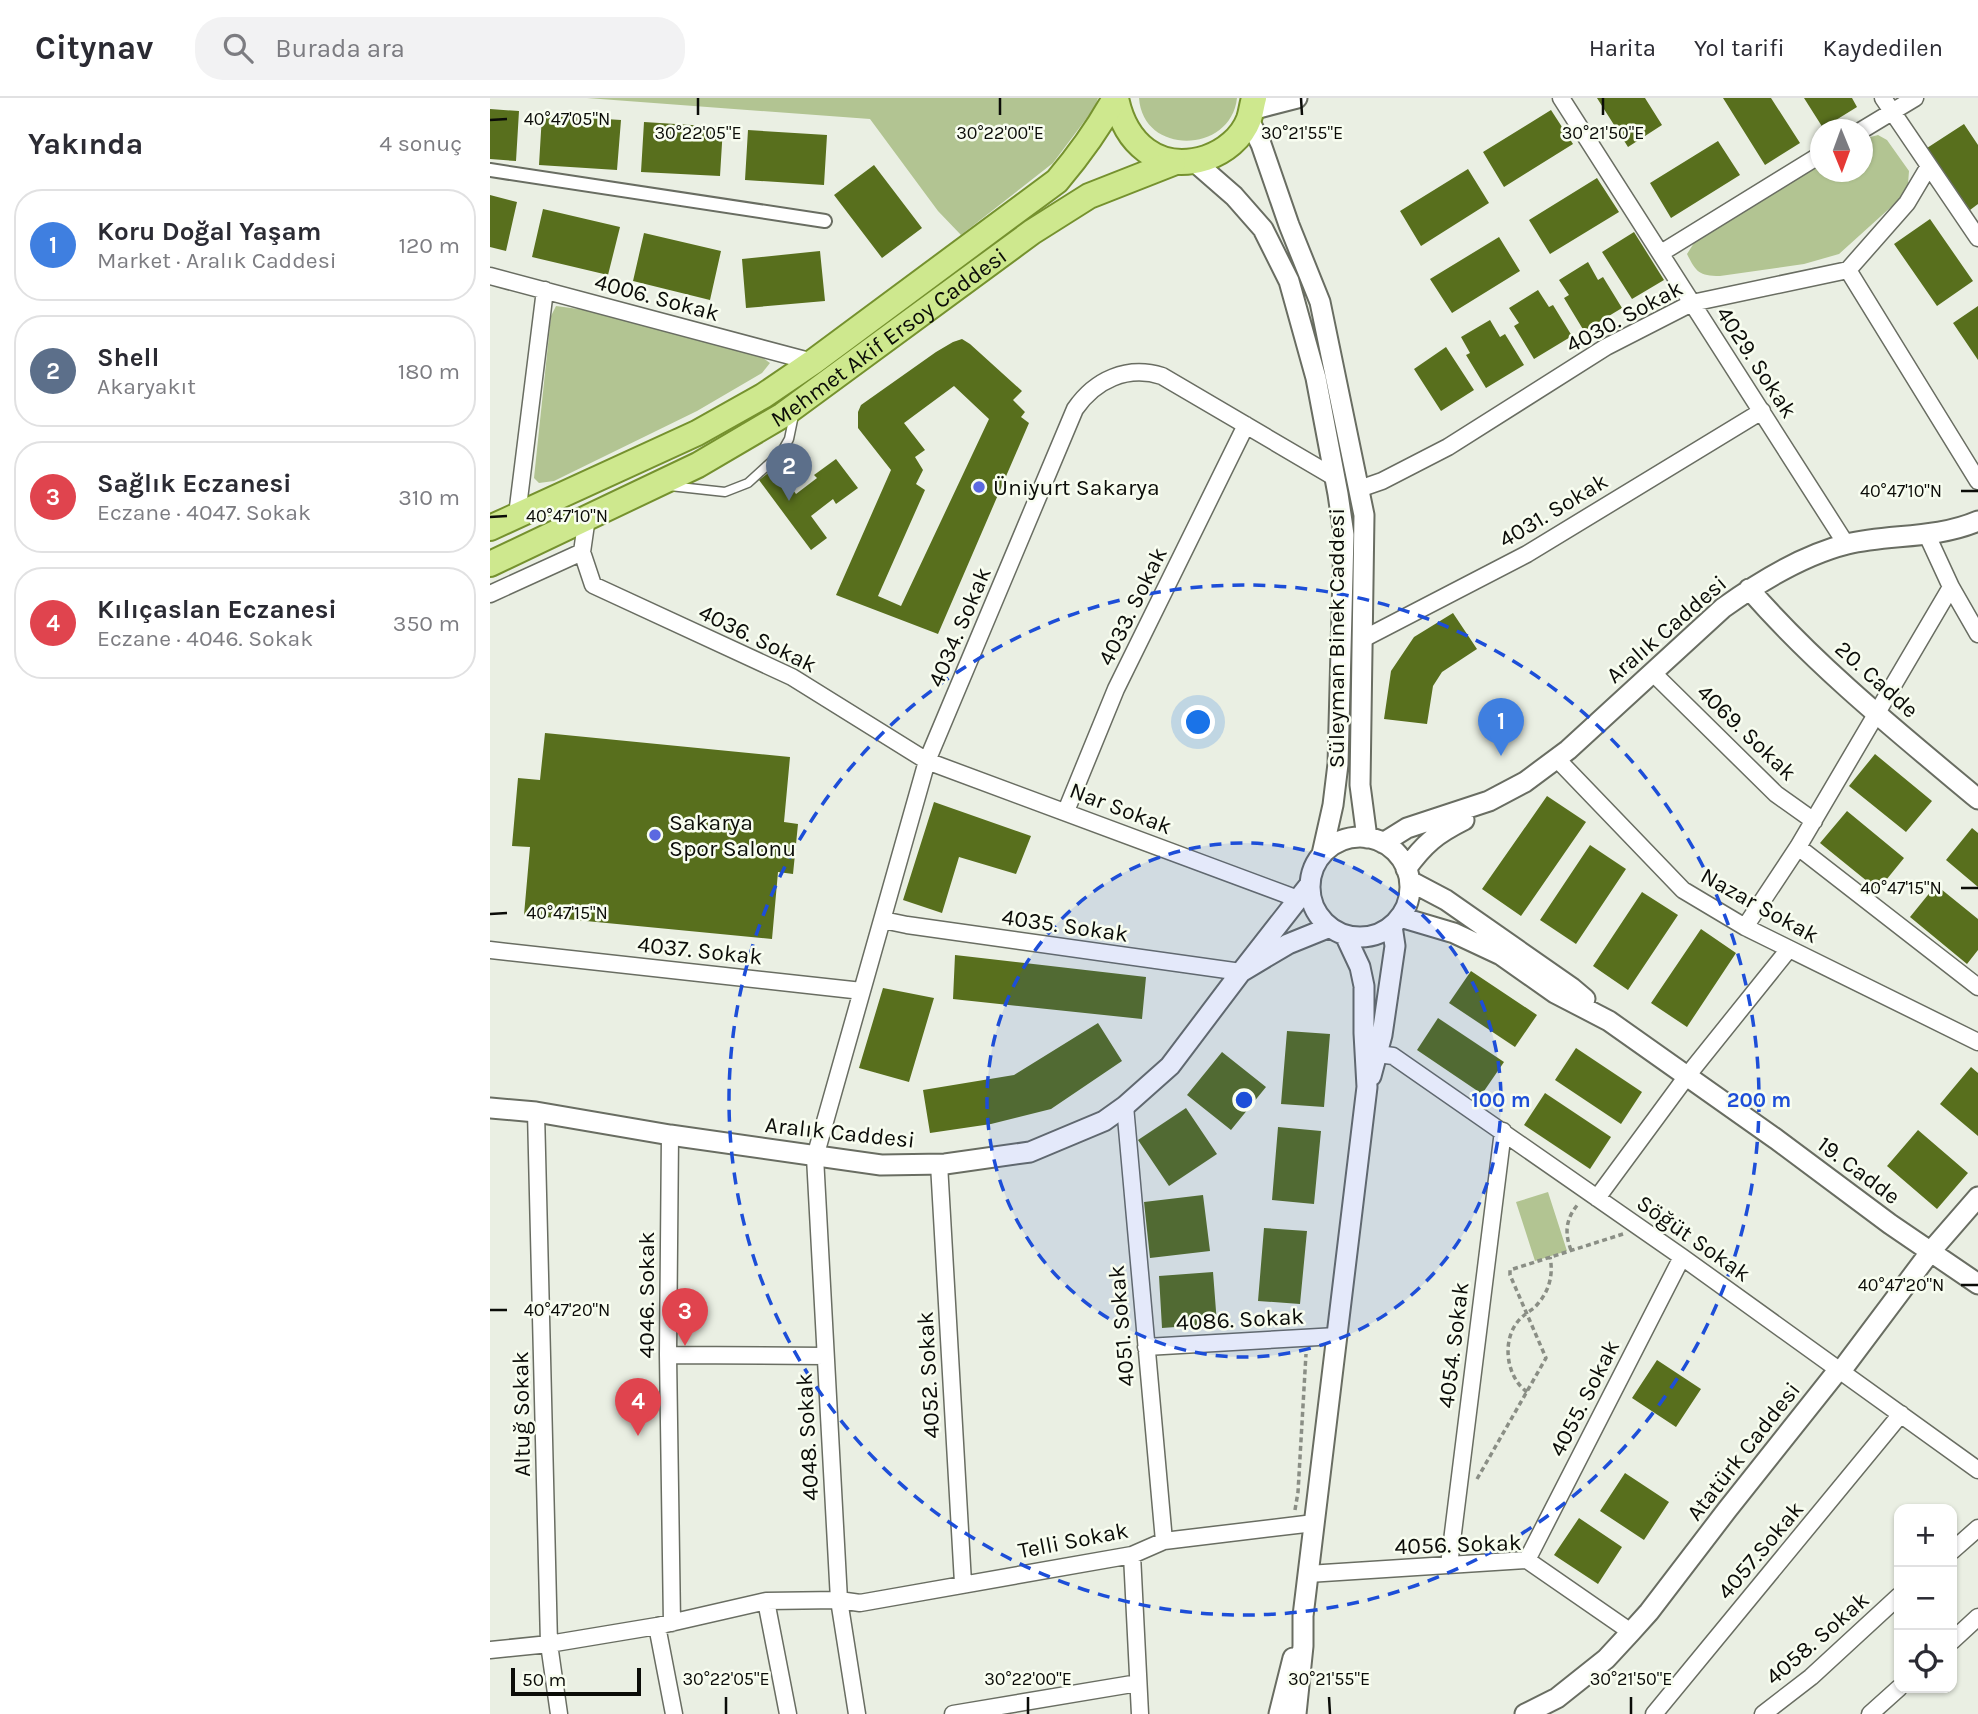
<!DOCTYPE html>
<html lang="tr">
<head>
<meta charset="utf-8">
<style>
  :root { --surface:#fff; --page:#f2f2f3; --text:#2b2b33; --muted:#7c7c81; --line:#e1e1e2; --accent:#111827 }
  body { margin:0; font-family:Karla,sans-serif; background:var(--page); color:var(--text) }
  .controls { position:absolute; right:21px; bottom:21px; display:grid; overflow:hidden; border-radius:14px; box-shadow:0 2px 5px #0004 }
  .controls button { width:63px; height:63px; display:grid; place-items:center; padding:0; border:0; border-bottom:2px solid var(--line); background:var(--surface); color:var(--text); font:35px sans-serif }
  .compass { position:absolute; left:1320px; top:21px; width:63px; height:63px; border-radius:50%; background:var(--surface); box-shadow:0 2px 5px #0004; rotate:179deg }
  .scale { position:absolute; left:21px; bottom:18px; width:130px; box-sizing:border-box; padding-left:7px; border:4px solid #0b0c08; border-top:0; font-size:19px; line-height:24px; white-space:nowrap; color:#0b0c08; -webkit-text-stroke:5px #f8fdf0; paint-order:stroke }
  .you { position:absolute; left:709px; top:625px; width:24px; height:24px; margin:-18px; border:5px solid #fff; border-radius:50%; background:#1a73e8; box-shadow:0 0 0 10px #1a73e833 }
  .badge { display:grid; place-items:center; width:46px; height:46px; border-radius:50%; background:var(--accent); color:#fff; font-size:23px; font-weight:700 }
  .pin { position:absolute; translate:-50% -58px; filter:drop-shadow(0 2px 4px #0008) }
  .pin::after { content:''; position:absolute; top:37px; width:24px; height:21px; background:inherit; clip-path:polygon(0 0,100% 0,50% 100%) }
  .list { margin:0; padding:0; list-style:none }
  h2 { display:flex; justify-content:space-between; align-items:center; height:91px; margin:0; padding:0 28px; font-size:30px }
  h2 small { font-size:23px; font-weight:400; color:var(--muted) }
  .list li { display:grid; grid-template-columns:46px 1fr auto; gap:21px; align-items:center; box-sizing:border-box; height:112px; margin:0 14px 14px; padding:0 14px; border:2px solid var(--line); border-radius:28px }
  .list b { display:block; font-size:26px; white-space:nowrap }
  .list p { margin:0; font-size:23px; white-space:nowrap; color:var(--muted) }
  .list em { font-size:23px; font-style:normal; color:var(--muted) }
  .icon { flex:none; width:38px; height:38px; fill:none; stroke:currentColor; stroke-width:2; stroke-linecap:round; stroke-linejoin:round }
  .map { position:relative; flex:none; width:1488px; height:1616px; overflow:hidden }
  header { display:flex; align-items:center; gap:42px; box-sizing:border-box; height:98px; padding:0 35px; background:var(--surface); border-bottom:2px solid var(--line) }
  header strong { font-size:33px }
  nav { display:flex; gap:38px; margin-inline-start:auto; font-size:24px }
  .search { width:490px; height:63px; background:var(--page); display:flex; align-items:center; gap:18px; box-sizing:border-box; padding:0 24px; border-radius:28px; color:var(--muted); font-size:26px }
  main { display:flex }
  aside { flex:1; background:var(--surface) }
  .map>svg:first-child { display:block }
  .green { fill:#b2c492 }
  .building { fill:#586f1d; fill-rule:evenodd }
  .lines { fill:none; stroke-linecap:round; stroke-linejoin:round }
  .service-casing { stroke:#696d62; stroke-width:11 }
  .pedestrian-casing { stroke:#696d62; stroke-width:16 }
  .minor-casing { stroke:#696d62; stroke-width:19 }
  .tertiary-casing { stroke:#696d62; stroke-width:23 }
  .primary-casing { stroke:#75912e; stroke-width:28 }
  .path { stroke:#8a8e85; stroke-width:3.5; stroke-dasharray:5 3.5; stroke-linecap:butt }
  .service { stroke:#fff; stroke-width:8 }
  .pedestrian { stroke:#fff; stroke-width:12 }
  .minor { stroke:#fff; stroke-width:16 }
  .tertiary { stroke:#fff; stroke-width:19 }
  .primary { stroke:#cee88e; stroke-width:24 }
  .ticks { fill:none; stroke:#0b0c08; stroke-width:2.5 }
  .ring { fill:none; stroke:#1d4ed8; stroke-width:3.5; stroke-dasharray:12 9 }
  .poi-dot { fill:#5b69e1; stroke:#f8fdf0; stroke-width:2.5 }
  .labels { text-anchor:middle; stroke-width:5; stroke-linejoin:round; paint-order:stroke }
  .street-label { font-size:23px; fill:#0b0c08; stroke:#f8fdf0 }
  .poi-label { font-size:23px; fill:#0b0c08; stroke:#f8fdf0; text-anchor:start }
  .ticks-label { font-size:18px; text-anchor:middle; fill:#0b0c08; stroke:#f8fdf0; stroke-width:5; stroke-linejoin:round; paint-order:stroke }
  .centre { fill:#1d4ed8; stroke:#f8fdf0; stroke-width:3.5 }
  .ring-label { font-size:21px; text-anchor:middle; font-weight:bold; fill:#1d4ed8; stroke:#f8fdf0; stroke-width:5; stroke-linejoin:round; paint-order:stroke }
</style>
</head>
<body>
<header>
<strong>Citynav</strong>
<div class="search"><svg class="icon" aria-label="search" viewBox="0 0 24 24"><circle cx="10" cy="10" r="6"/><path d="M15 15l6 6"/></svg>Burada ara</div>
<nav><a>Harita</a><a>Yol tarifi</a><a>Kaydedilen</a></nav>
</header>
<main>
<aside>
<h2>Yakında<small>4 sonuç</small></h2>
<ul class="list">
<li><span class="badge" style="background:#3f7fe0">1</span><div><b>Koru Doğal Yaşam</b><p>Market · Aralık Caddesi</p></div><em>120 m</em></li>
<li><span class="badge" style="background:#5c6f8a">2</span><div><b>Shell</b><p>Akaryakıt</p></div><em>180 m</em></li>
<li><span class="badge" style="background:#e0444e">3</span><div><b>Sağlık Eczanesi</b><p>Eczane · 4047. Sokak</p></div><em>310 m</em></li>
<li><span class="badge" style="background:#e0444e">4</span><div><b>Kılıçaslan Eczanesi</b><p>Eczane · 4046. Sokak</p></div><em>350 m</em></li>
</ul>
</aside>
<div class="map">
<svg width="1488" height="1616" viewBox="0 0 1488 1616">
  <rect width="100%" height="100%" fill="#eaefe3"/>
  <!-- green -->
  <path class="green" d="M 97,0 L 608,0 L 605,9 L 563,65 L 471,137 L 448,113 L 380,21 Z
    M 649,0 L 747,0 C 741,56 653,58 649,0 Z
    M 1388,37 L 1397,42 L 1419,73 L 1418,86 L 1411,100 L 1349,156 L 1314,166 L 1230,178 C 1209,178 1206,174 1197,156 L 1204,145 L 1330,67 L 1330,74 L 1372,74 L 1373,41 Z
    M 66,208 L 96,212 L 266,255 L 280,265 L 272,275 L 207,313 L 64,383 L 49,385 L 44,380 L 61,218 Z
    M 1058,1094 L 1077,1153 L 1045,1163 L 1026,1104 Z"/>
  <!-- building -->
  <path class="building" d="M 1107,0 L 1155,0 L 1172,27 L 1138,49 Z
    M 1233,0 L 1281,0 L 1310,45 L 1275,67 Z
    M 1314,0 L 1362,0 L 1367,9 L 1333,30 Z
    M 0,11 L 29,13 L 26,63 L 0,61 Z
    M 1061,12 L 1083,46 L 1014,89 L 993,54 Z
    M 52,17 L 131,22 L 127,72 L 49,67 Z
    M 154,24 L 233,29 L 230,78 L 151,74 Z
    M 1474,26 L 1488,47 L 1488,106 L 1480,112 L 1437,50 Z
    M 258,32 L 337,37 L 334,87 L 255,82 Z
    M 1228,43 L 1250,77 L 1181,120 L 1160,85 Z
    M 384,67 L 432,130 L 392,160 L 344,97 Z
    M 978,71 L 999,105 L 931,148 L 910,113 Z
    M 1107,80 L 1129,114 L 1060,156 L 1039,122 Z
    M 0,97 L 27,104 L 16,153 L 0,149 Z
    M 53,111 L 130,129 L 118,177 L 42,159 Z
    M 1440,121 L 1483,183 L 1447,208 L 1404,146 Z
    M 1144,134 L 1174,182 L 1142,201 L 1112,154 Z
    M 154,135 L 231,153 L 220,202 L 143,183 Z
    M 1009,139 L 1030,173 L 962,215 L 940,181 Z
    M 330,153 L 335,203 L 256,210 L 252,161 Z
    M 1098,164 L 1108,182 L 1113,179 L 1132,210 L 1094,233 L 1074,200 L 1079,197 L 1069,182 Z
    M 1048,192 L 1059,209 L 1063,207 L 1082,238 L 1044,261 L 1024,228 L 1029,225 L 1019,210 Z
    M 1488,208 L 1488,262 L 1463,225 Z
    M 1000,222 L 1010,239 L 1015,236 L 1034,267 L 996,290 L 976,257 L 980,255 L 971,239 Z
    M 472,241 L 480,246 L 532,293 L 523,302 L 535,314 L 531,319 L 539,325 L 448,536 L 346,497 L 401,372 L 368,330 L 368,314 L 371,307 L 446,254 L 463,244 ZM 464,288 L 499,321 L 411,508 L 388,498 L 435,392 L 426,386 L 433,372 L 425,359 L 435,352 L 414,325 Z
    M 956,249 L 984,292 L 951,313 L 924,271 Z
    M 346,361 L 368,390 L 346,406 L 343,401 L 321,418 L 337,440 L 321,452 L 269,382 L 286,369 L 306,396 L 327,380 L 324,377 Z
    M 963,515 L 987,551 L 952,574 L 943,588 L 937,626 L 894,621 L 901,573 L 924,539 Z
    M 55,635 L 300,659 L 294,724 L 308,726 L 303,776 L 288,774 L 282,841 L 34,817 L 40,749 L 22,748 L 28,680 L 50,682 Z
    M 1385,656 L 1442,703 L 1416,734 L 1359,688 Z
    M 1057,698 L 1096,724 L 1031,818 L 992,791 Z
    M 444,704 L 541,738 L 526,776 L 469,759 L 452,815 L 413,802 Z
    M 1357,713 L 1414,760 L 1388,792 L 1330,745 Z
    M 1482,730 L 1488,735 L 1488,789 L 1456,762 Z
    M 1100,747 L 1136,771 L 1086,846 L 1050,822 Z
    M 1446,787 L 1488,821 L 1488,852 L 1477,866 L 1420,819 Z
    M 1152,794 L 1188,817 L 1138,892 L 1103,868 Z
    M 1211,831 L 1246,855 L 1197,929 L 1161,905 Z
    M 465,857 L 656,879 L 652,921 L 463,901 Z
    M 981,873 L 1047,917 L 1025,949 L 959,905 Z
    M 393,890 L 444,900 L 419,984 L 369,970 Z
    M 948,920 L 1014,964 L 992,996 L 927,952 Z
    M 608,925 L 632,963 L 561,1011 L 501,1026 L 440,1035 L 433,992 L 524,977 Z
    M 797,933 L 840,936 L 834,1009 L 791,1006 Z
    M 1086,950 L 1152,994 L 1131,1026 L 1065,982 Z
    M 732,954 L 776,989 L 741,1032 L 697,997 Z
    M 1481,969 L 1488,975 L 1488,1038 L 1450,1006 Z
    M 1055,995 L 1121,1039 L 1100,1071 L 1034,1027 Z
    M 696,1010 L 727,1056 L 679,1088 L 648,1042 Z
    M 788,1029 L 831,1033 L 824,1106 L 782,1102 Z
    M 1428,1032 L 1478,1075 L 1447,1111 L 1397,1068 Z
    M 713,1097 L 720,1153 L 660,1160 L 654,1104 Z
    M 774,1130 L 817,1133 L 810,1206 L 768,1203 Z
    M 723,1174 L 727,1226 L 672,1230 L 669,1178 Z
    M 1167,1262 L 1211,1291 L 1186,1329 L 1142,1300 Z
    M 1135,1375 L 1179,1404 L 1154,1442 L 1110,1413 Z
    M 1089,1420 L 1132,1449 L 1108,1486 L 1064,1457 Z"/>
  <g class="lines">
    <defs>
      <path id="service" d="M 180,388 L 235,394 L 258,385 L 291,355 L 299,341 L 304,317"/>
      <path id="pedestrian" d="M 0,72 L 335,123"/>
      <path id="minor" d="M 1071,0 L 1356,446
        M 1393,0 L 1488,140
        M 1372,32 L 1425,0
        M 1171,155 L 1330,57
        M 1358,172 L 1488,383
        M 0,178 L 323,264
        M 869,391 L 892,383 L 958,349 L 1116,249 L 1202,205 L 1358,172 L 1417,105 L 1439,68
        M 27,417 L 55,192
        M 1437,437 L 1461,489 L 1488,536
        M 92,454 L 103,487 L 302,579 L 437,663 L 808,801
        M 0,496 L 92,454 L 97,419
        M 873,541 L 1037,456 L 1272,313
        M 1162,574 L 1286,696 L 1324,723
        M 1066,660 L 1193,792 L 1255,829 L 1488,944
        M 576,713 L 626,591 L 756,327
        M 1308,749 L 1488,889
        M 393,822 L 417,827 L 751,874
        M 1255,829 L 1308,749 L 1461,489
        M 0,852 L 372,893
        M 888,956 L 903,958 L 1192,1159 L 1488,1372
        M 635,1008 L 674,1443
        M 46,1014 L 59,1546 L 69,1616
        M 180,1037 L 178,1257 L 182,1525
        M 449,1066 L 473,1485
        M 1107,1100 L 1197,978 L 1299,851
        M 656,1249 L 847,1238
        M 178,1257 L 335,1258
        M 1462,1453 L 1488,1430
        M 642,1457 L 650,1616
        M 1037,1462 L 1192,1159
        M 959,1467 L 1013,1033
        M 818,1476 L 1037,1462 L 1141,1534
        M 276,1503 L 298,1616
        M 167,1528 L 184,1616
        M 1462,1543 L 1488,1519
        M 0,1552 L 59,1546 L 167,1528 L 276,1503 L 349,1502 L 370,1505 L 642,1457 L 674,1443 L 824,1425
        M 367,1616 L 349,1502 L 325,1059 L 437,663 L 585,311 C 605,282 637,267 672,278 L 844,379
        M 463,1616 L 648,1585
        M 1164,1616 L 1411,1316
        M 1273,1616 L 1321,1579 L 1409,1498
        M 1380,1616 L 1409,1590"/>
      <path id="tertiary" d="M 761,12 L 807,0
        M 759,22 L 771,46 L 799,127 L 830,204 L 874,417 L 870,687 L 877,740
        M 705,64 L 744,98 L 773,131 L 799,183 L 826,280 L 848,396 L 854,437 L 848,666 L 843,707 L 832,756
        M 1259,491 C 1327,569 1409,635 1488,701
        M820 789a50 50 0 1 1 100 0a50 50 0 1 1-100 0Z
        M 893,745 L 917,730 L 999,703 L 1035,684 L 1078,652 L 1233,510 C 1269,484 1313,457 1357,446 C 1400,436 1446,441 1488,423
        M 916,771 C 934,746 946,736 974,722
        M 920,783 L 956,802 L 1082,890 L 1095,901
        M 820,786 L 751,874 L 798,846 L 840,829
        M 910,819 L 964,835 L 1011,857 L 1065,895 L 1119,923 L 1286,1041 L 1400,1126 L 1488,1186
        M 881,978 L 892,937 L 905,848 L 902,828
        M 0,1010 L 46,1014 L 180,1037 L 391,1067 L 455,1066 L 540,1054 L 614,1023 L 635,1008 L 680,968 L 751,874
        M 789,1616 L 803,1560
        M 806,1616 L 813,1548 L 813,1518 L 877,989 L 874,935 L 874,888 L 870,869 L 855,837
        M 1035,1616 L 1067,1600 L 1116,1561 L 1141,1534 L 1159,1514 L 1237,1412 L 1349,1271 L 1354,1269 L 1441,1153 L 1488,1099"/>
      <g id="primary">
        <path d="M 626,0 C 635,45 668,75 716,60 C 734,54 752,40 759,21 C 761,15 762,7 764,0"/>
        <path d="M 0,430 L 207,335 L 273,298 L 323,264 L 567,83 C 589,57 608,31 625,0"/>
        <path id="s1" d="M 0,466 L 208,367 L 293,317 L 542,134 L 599,98 L 683,65"/>
      </g>
    </defs>
    <!-- service casing -->
    <use href="#service" class="service-casing"/>
    <!-- pedestrian casing -->
    <use href="#pedestrian" class="pedestrian-casing"/>
    <!-- minor casing -->
    <use href="#minor" class="minor-casing"/>
    <!-- tertiary casing -->
    <use href="#tertiary" class="tertiary-casing"/>
    <!-- primary casing -->
    <use href="#primary" class="primary-casing"/>
    <!-- path -->
    <path class="path" d="M 1081,1152 C 1074,1134 1076,1120 1089,1105
      M 1037,1294 C 1015,1278 1011,1239 1031,1220 C 1035,1216 1040,1213 1044,1210 C 1058,1196 1064,1179 1060,1159
      M 987,1381 L 1056,1260 L 1020,1177 L 1020,1172 L 1133,1136
      M 805,1412 L 808,1394 L 816,1256"/>
    <!-- service -->
    <use href="#service" class="service"/>
    <!-- pedestrian -->
    <use href="#pedestrian" class="pedestrian"/>
    <!-- minor -->
    <use href="#minor" class="minor"/>
    <!-- tertiary -->
    <use href="#tertiary" class="tertiary"/>
    <!-- primary -->
    <use href="#primary" class="primary"/>
  </g>
  <!-- ticks -->
  <path class="ticks" d="M 208,0 L 208,17M 510,0 L 510,17M 811,0 L 812,17M 1113,0 L 1113,17M 0,22 L 17,21M 1471,393 L 1488,393M 0,419 L 17,418M 1471,790 L 1488,790M 0,816 L 17,815M 1471,1187 L 1488,1187M 0,1212 L 17,1212M 236,1599 L 236,1616M 538,1599 L 538,1616M 839,1599 L 840,1616M 1141,1599 L 1141,1616"/>
  <!-- distance rings -->
  <circle cx="754" cy="1002" r="257" fill="#1d4ed8" fill-opacity=".12"/>
  <g class="ring">
    <circle cx="754" cy="1002" r="257"/>
    <circle cx="754" cy="1002" r="515"/>
  </g>
  <!-- markers -->
  <g class="poi-dot">
    <circle cx="489" cy="389" r="7"/>
    <circle cx="165" cy="737" r="7"/>
  </g>
  <g class="labels">
    <!-- street labels -->
    <g class="street-label">
      <text transform="translate(167 199) rotate(15)" y="8">4006. Sokak</text>
      <text transform="translate(1134 218) rotate(-28)" y="8">4030. Sokak</text>
      <text dy="8" stroke="none"><textPath href="#s1" startOffset="460">Mehmet Akif Ersoy Caddesi</textPath></text>
      <text transform="translate(1267 264) rotate(57)" y="8">4029. Sokak</text>
      <text transform="translate(1063 412) rotate(-31)" y="8">4031. Sokak</text>
      <text transform="translate(642 508) rotate(-64)" y="8">4033. Sokak</text>
      <text transform="translate(469 529) rotate(-67)" y="8">4034. Sokak</text>
      <text transform="translate(1176 531) rotate(-41)" y="8">Aralık Caddesi</text>
      <text transform="translate(268 540) rotate(26)" y="8">4036. Sokak</text>
      <text transform="translate(846 540) rotate(-90)" y="8">Süleyman Binek Caddesi</text>
      <text transform="translate(1387 581) rotate(42)" y="8">20. Cadde</text>
      <text transform="translate(1257 634) rotate(44)" y="8">4069. Sokak</text>
      <text transform="translate(631 710) rotate(21)" y="8">Nar Sokak</text>
      <text transform="translate(1270 807) rotate(29)" y="8">Nazar Sokak</text>
      <text transform="translate(575 827) rotate(8)" y="8">4035. Sokak</text>
      <text transform="translate(210 852) rotate(6)" y="8">4037. Sokak</text>
      <text transform="translate(350 1034) rotate(6)" y="8">Aralık Caddesi</text>
      <text transform="translate(1369 1072) rotate(37)" y="8">19. Cadde</text>
      <text transform="translate(1204 1140) rotate(35)" y="8">Söğüt Sokak</text>
      <text transform="translate(156 1197) rotate(-90)" y="8">4046. Sokak</text>
      <text transform="translate(750 1221) rotate(-3)" y="8">4086. Sokak</text>
      <text transform="translate(631 1228) rotate(-95)" y="8">4051. Sokak</text>
      <text transform="translate(963 1247) rotate(-83)" y="8">4054. Sokak</text>
      <text transform="translate(438 1277) rotate(-93)" y="8">4052. Sokak</text>
      <text transform="translate(1094 1300) rotate(-63)" y="8">4055. Sokak</text>
      <text transform="translate(31 1316) rotate(-91)" y="8">Altuğ Sokak</text>
      <text transform="translate(317 1339) rotate(-93)" y="8">4048. Sokak</text>
      <text transform="translate(1253 1353) rotate(-52)" y="8">Atatürk Caddesi</text>
      <text transform="translate(583 1442) rotate(-11)" y="8">Telli Sokak</text>
      <text transform="translate(968 1446) rotate(-2)" y="8">4056. Sokak</text>
      <text transform="translate(1270 1452) rotate(-50)" y="8">4057.Sokak</text>
      <text transform="translate(1327 1540) rotate(-41)" y="8">4058. Sokak</text>
    </g>
    <!-- poi labels -->
    <g class="poi-label">
      <text x="503" y="397">Üniyurt Sakarya</text>
      <text x="179" y="732">Sakarya<tspan x="179" dy="26">Spor Salonu</tspan></text>
    </g>
  </g>
  <g class="ticks-label">
    <text x="77" y="27">40°47'05"N</text>
    <text x="208" y="41">30°22'05"E</text>
    <text x="510" y="41">30°22'00"E</text>
    <text x="812" y="41">30°21'55"E</text>
    <text x="1113" y="41">30°21'50"E</text>
    <text x="1411" y="399">40°47'10"N</text>
    <text x="77" y="424">40°47'10"N</text>
    <text x="1411" y="796">40°47'15"N</text>
    <text x="77" y="821">40°47'15"N</text>
    <text x="1411" y="1193">40°47'20"N</text>
    <text x="77" y="1218">40°47'20"N</text>
    <text x="236" y="1587">30°22'05"E</text>
    <text x="538" y="1587">30°22'00"E</text>
    <text x="839" y="1587">30°21'55"E</text>
    <text x="1141" y="1587">30°21'50"E</text>
  </g>
  <circle cx="754" cy="1002" r="10" class="centre"/>
  <g class="ring-label">
    <text x="1011" y="1009">100 m</text>
    <text x="1269" y="1009">200 m</text>
  </g>
</svg>
<div class="controls">
<button>+</button>
<button>−</button>
<button><svg class="icon" aria-label="locate" viewBox="0 0 24 24"><circle cx="12" cy="12" r="6"/><path d="M12 2v4M12 18v4M2 12h4M18 12h4"/></svg></button>
</div>
<svg class="compass" viewBox="-18 -18 36 36"><path d="M0-13l5 13h-10z" fill="#e53935"/><path d="M0 13l5-13h-10z" fill="#7c7c81"/></svg>
<div class="scale">50 m</div>
<div class="you"></div>
<div class="pin badge" style="left:1011px;top:658px;background:#3f7fe0">1</div>
<div class="pin badge" style="left:299px;top:403px;background:#5c6f8a">2</div>
<div class="pin badge" style="left:195px;top:1248px;background:#e0444e">3</div>
<div class="pin badge" style="left:148px;top:1338px;background:#e0444e">4</div>
</div>
</main>
</body>
</html>
